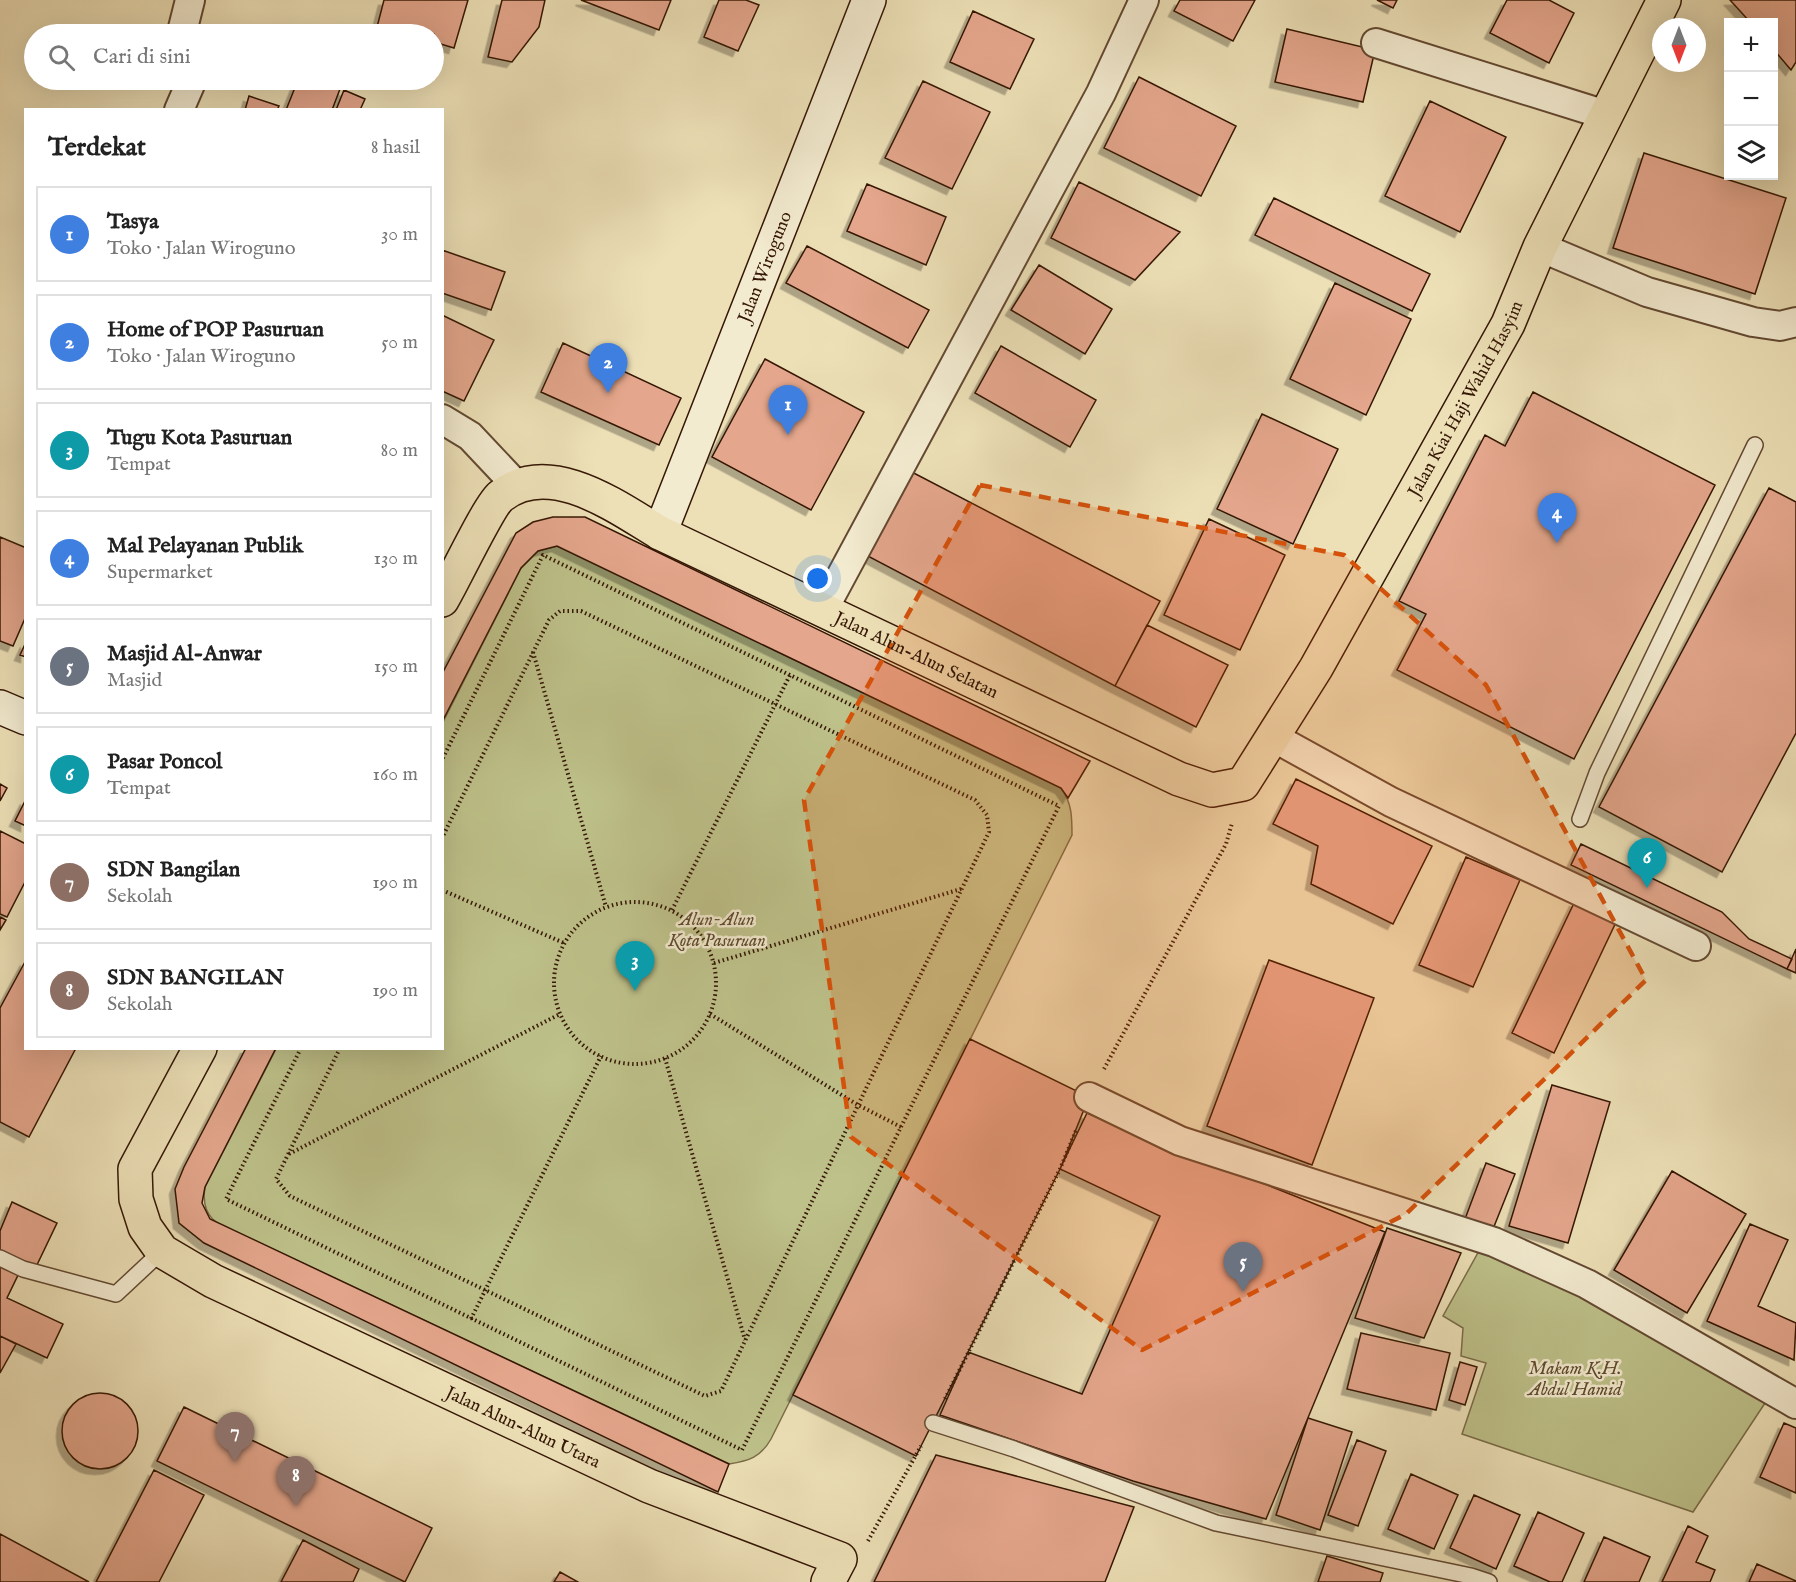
<!DOCTYPE html>
<html lang="id">
<head>
<meta charset="utf-8">
<style>
  :root { --surface:#fff; --page:#f6f6f6; --text:#222; --muted:#767676; --line:#e0e0e0; --accent:#7c3aed }
  body { margin:0; font-family:"IM FELL English",serif; background:var(--page); color:var(--text) }
  .controls { position:absolute; right:18px; top:18px; display:grid; overflow:hidden; border-radius:0px; box-shadow:0 6px 24px #0002 }
  .controls button { width:54px; height:54px; display:grid; place-items:center; padding:0; border:0; border-bottom:2px solid var(--line); background:var(--surface); color:var(--text); font:30px sans-serif }
  .compass { position:absolute; left:1652px; top:18px; width:54px; height:54px; border-radius:50%; background:var(--surface); box-shadow:0 6px 24px #0002; rotate:180deg }
  .you { position:absolute; left:818px; top:579px; width:21px; height:21px; margin:-15px; border:4px solid #fff; border-radius:50%; background:#1a73e8; box-shadow:0 0 0 9px #1a73e833 }
  .badge { display:grid; place-items:center; width:39px; height:39px; border-radius:50%; background:var(--accent); color:#fff; font-size:20px; font-weight:700 }
  .pin { position:absolute; translate:-50% -50px; filter:drop-shadow(0 2px 3px #0008) }
  .pin::after { content:''; position:absolute; top:32px; width:21px; height:18px; background:inherit; clip-path:polygon(0 0,100% 0,50% 100%) }
  .list { margin:0; padding:0; list-style:none }
  h2 { display:flex; justify-content:space-between; align-items:center; height:78px; margin:0; padding:0 24px; font-size:26px }
  h2 small { font-size:20px; font-weight:400; color:var(--muted) }
  .list li { display:grid; grid-template-columns:39px 1fr auto; gap:18px; align-items:center; box-sizing:border-box; height:96px; margin:0 12px 12px; padding:0 12px; border:2px solid var(--line); border-radius:0px }
  .list b { display:block; font-size:22px; white-space:nowrap }
  .list p { margin:0; font-size:20px; white-space:nowrap; color:var(--muted) }
  .list em { font-size:20px; font-style:normal; color:var(--muted) }
  .icon { flex:none; width:33px; height:33px; fill:none; stroke:currentColor; stroke-width:2; stroke-linecap:round; stroke-linejoin:round }
  .map { position:relative; flex:none; width:1796px; height:1582px; overflow:hidden }
  .search { position:absolute; background:var(--surface); box-shadow:0 6px 24px #0002; left:24px; top:24px; width:420px; height:66px; display:flex; align-items:center; gap:15px; box-sizing:border-box; padding:0 21px; border-radius:33px; color:var(--muted); font-size:22px }
  .panel { position:absolute; background:var(--surface); box-shadow:0 6px 24px #0002; left:24px; top:108px; width:420px; height:942px; border-radius:0px }
  .map>svg:first-child { display:block }
  .green { fill:#bec18a; stroke:#7a6c48; stroke-width:1.5 }
  .building { fill:#e4a68c; stroke:#351705; stroke-width:1.5; filter:url(#shadow) }
  .lines { fill:none; stroke-linecap:round; stroke-linejoin:round }
  .lane-casing { stroke:#634932; stroke-width:18 }
  .street-casing { stroke:#634932; stroke-width:32 }
  .secondary-casing { stroke:#351705; stroke-width:36 }
  .primary-casing { stroke:#351705; stroke-width:36 }
  .path { stroke:#351705; stroke-width:4; stroke-dasharray:1.5 3; stroke-linecap:butt }
  .lane { stroke:#f3ebd0; stroke-width:15 }
  .street { stroke:#f3ebd0; stroke-width:28 }
  .secondary { stroke:#f3ebd0; stroke-width:33 }
  .primary { stroke:#ede0b7; stroke-width:33 }
  .marked { fill:#d6520b; fill-opacity:0.2; stroke:#d6520b; stroke-width:4.5; stroke-dasharray:12 8; stroke-linejoin:round }
  .labels { text-anchor:middle; stroke-width:5; stroke-linejoin:round; paint-order:stroke }
  .street-label { font-size:18px; fill:#351705; stroke:#f3ebd0 }
  .park-label { font-size:18px; font-style:italic; fill:#5e4a2d; stroke:#f3ebd0 }
</style>
</head>
<body>
<div class="map">
<svg width="1796" height="1582" viewBox="0 0 1796 1582">
  <defs>
    <filter id="shadow"><feDropShadow dx="-5.5" dy="5.5" stdDeviation="0" flood-color="#0004"/></filter>
  </defs>
  <rect width="100%" height="100%" fill="#ede0b7"/>
  <filter id="stains"><feTurbulence type="fractalNoise" baseFrequency=".00333" numOctaves="4"/><feColorMatrix values="0 0 0 0 .2 0 0 0 0 .09 0 0 0 0 .02 0 0 0 .5 -.17"/></filter>
  <radialGradient id="worn" r=".72"><stop offset=".6" stop-color="#630" stop-opacity="0"/><stop offset="1" stop-color="#630" stop-opacity=".3"/></radialGradient>
  <!-- green -->
  <path class="green" d="M 557,546 L 1061,788 C 1072,803 1072,817 1072,835 L 771,1439 C 761,1457 749,1461 729,1464 L 254,1240 C 226,1227 199,1224 205,1187 L 276,1049 L 442,1048 L 443,722 L 521,568 L 538,551 Z
    M 1485,1240 L 1773,1391 L 1693,1512 L 1462,1434 L 1486,1363 L 1461,1356 L 1463,1328 L 1443,1316 Z"/>
  <!-- building -->
  <path class="building" d="M 384,0 L 468,0 L 454,48 L 434,42 L 434,34 L 405,34 L 377,27 Z
    M 502,0 L 545,0 L 539,27 L 512,62 L 488,57 Z
    M 581,0 L 671,0 L 659,30 Z
    M 719,0 L 746,0 L 759,5 L 738,51 L 704,37 Z
    M 1180,0 L 1255,0 L 1233,41 L 1174,11 Z
    M 1377,0 L 1397,0 L 1393,8 Z
    M 1507,0 L 1549,0 L 1574,13 L 1549,63 L 1490,33 Z
    M 1730,0 L 1796,0 L 1796,62 L 1791,70 L 1774,50 L 1774,22 L 1750,22 Z
    M 973,11 L 1034,39 L 1010,89 L 950,62 Z
    M 1287,29 L 1375,50 L 1363,102 L 1275,82 Z
    M 1139,77 L 1236,126 L 1201,196 L 1104,148 Z
    M 298,80 L 316,80 L 340,89 L 332,110 L 286,110 Z
    M 923,81 L 990,112 L 952,189 L 885,158 Z
    M 344,90 L 365,99 L 360,110 L 336,110 Z
    M 249,96 L 279,106 L 277,110 L 245,110 Z
    M 1430,101 L 1506,137 L 1460,232 L 1385,196 Z
    M 1644,153 L 1786,198 L 1755,294 L 1613,248 Z
    M 1079,182 L 1180,232 L 1135,280 L 1051,238 Z
    M 867,184 L 946,217 L 926,265 L 847,231 Z
    M 1274,198 L 1430,274 L 1412,311 L 1255,235 Z
    M 807,246 L 929,310 L 908,348 L 786,283 Z
    M 442,250 L 505,272 L 491,310 L 442,293 Z
    M 1039,265 L 1112,309 L 1085,354 L 1011,310 Z
    M 1335,283 L 1411,319 L 1366,415 L 1290,379 Z
    M 442,315 L 494,340 L 464,401 L 442,391 Z
    M 563,343 L 681,398 L 659,445 L 541,392 Z
    M 1001,346 L 1096,400 L 1070,447 L 975,393 Z
    M 765,359 L 864,412 L 811,510 L 712,457 Z
    M 1533,392 L 1715,485 L 1574,759 L 1397,670 L 1426,614 L 1399,601 L 1485,435 L 1505,446 Z
    M 1262,414 L 1338,449 L 1293,544 L 1217,509 Z
    M 906,469 L 1160,601 L 1115,686 L 862,553 Z
    M 1769,488 L 1796,502 L 1796,733 L 1722,872 L 1599,807 Z
    M 553,517 L 585,517 L 1090,761 L 1068,798 L 1061,788 L 557,546 L 538,551 L 521,568 L 442,722 L 442,674 L 516,533 L 533,522 Z
    M 1209,519 L 1285,555 L 1240,650 L 1164,615 Z
    M 0,537 L 24,547 L 26,544 L 26,616 L 13,646 L 0,641 Z
    M 1147,625 L 1228,665 L 1196,727 L 1115,686 Z
    M 26,642 L 26,657 L 20,655 Z
    M 1296,779 L 1432,846 L 1393,924 L 1311,884 L 1318,846 L 1273,824 Z
    M 0,784 L 7,788 L 0,801 Z
    M 26,799 L 26,826 L 15,821 Z
    M 0,831 L 26,844 L 26,880 L 7,917 L 0,914 Z
    M 1581,844 L 1722,912 L 1749,939 L 1792,959 L 1787,969 L 1571,865 Z
    M 1466,857 L 1520,880 L 1473,987 L 1419,965 Z
    M 1575,901 L 1617,920 L 1554,1053 L 1512,1033 Z
    M 0,917 L 6,920 L 0,930 Z
    M 1796,949 L 1796,973 L 1787,969 Z
    M 26,960 L 26,1048 L 76,1048 L 29,1137 L 0,1122 L 0,1008 Z
    M 1269,960 L 1374,998 L 1312,1165 L 1207,1126 Z
    M 970,1039 L 1089,1097 L 1060,1169 L 916,1456 L 793,1395 Z
    M 246,1048 L 276,1048 L 205,1187 L 202,1203 L 210,1219 L 729,1464 L 718,1492 L 204,1243 L 179,1223 L 175,1189 L 184,1167 Z
    M 1552,1085 L 1610,1102 L 1568,1243 L 1509,1226 Z
    M 1087,1113 L 1385,1232 L 1266,1519 L 1133,1481 L 940,1415 L 968,1352 L 1082,1394 L 1160,1216 L 1060,1169 Z
    M 1486,1163 L 1515,1174 L 1493,1229 L 1465,1219 Z
    M 1672,1171 L 1746,1214 L 1687,1313 L 1614,1270 Z
    M 12,1202 L 57,1223 L 35,1269 L 0,1252 L 0,1231 Z
    M 1750,1224 L 1788,1240 L 1758,1306 L 1796,1323 L 1794,1360 L 1707,1321 Z
    M 1387,1228 L 1461,1253 L 1424,1338 L 1355,1318 Z
    M 0,1262 L 20,1271 L 7,1298 L 63,1324 L 47,1358 L 0,1336 Z
    M 1361,1333 L 1450,1353 L 1436,1410 L 1347,1389 Z
    M 0,1336 L 16,1344 L 0,1373 Z
    M 1460,1362 L 1477,1367 L 1465,1405 L 1449,1400 Z
    M62 1431a38 38 0 1 1 76 0a38 38 0 1 1-76 0Z
    M 184,1407 L 432,1528 L 405,1582 L 157,1461 Z
    M 1308,1418 L 1352,1432 L 1320,1530 L 1276,1515 Z
    M 1784,1423 L 1796,1428 L 1796,1493 L 1760,1477 Z
    M 1357,1440 L 1386,1451 L 1358,1526 L 1328,1515 Z
    M 936,1455 L 1134,1507 L 1105,1582 L 874,1582 Z
    M 154,1470 L 204,1495 L 159,1582 L 96,1582 Z
    M 1411,1474 L 1458,1495 L 1434,1549 L 1388,1529 Z
    M 1474,1495 L 1520,1515 L 1496,1569 L 1450,1548 Z
    M 1538,1512 L 1584,1533 L 1562,1582 L 1550,1582 L 1514,1566 Z
    M 1688,1526 L 1708,1536 L 1696,1562 L 1715,1570 L 1710,1582 L 1662,1582 Z
    M 0,1534 L 89,1582 L 0,1582 Z
    M 1604,1537 L 1650,1557 L 1639,1582 L 1584,1582 Z
    M 303,1540 L 359,1569 L 353,1582 L 281,1582 Z
    M 1327,1556 L 1383,1573 L 1380,1582 L 1318,1582 Z
    M 1757,1564 L 1796,1581 L 1796,1582 L 1749,1582 Z
    M 560,1572 L 578,1582 L 554,1582 Z"/>
  <g class="lines">
    <defs>
      <path id="lane" d="M 1580,819 L 1597,773 L 1755,445
        M 0,1258 L 23,1269 L 116,1294 L 162,1251
        M 933,1423 L 1014,1449 L 1216,1523 L 1471,1576 L 1489,1582"/>
      <path id="street" d="M 184,34 L 183,28 L 190,0
        M 1376,43 L 1606,115
        M 179,110 L 192,80
        M 1540,247 L 1647,292 L 1753,322 L 1780,326 L 1796,322
        M 442,419 L 470,436 L 518,487
        M 823,610 L 1101,93 L 1144,0
        M 1273,737 L 1391,802 L 1696,946
        M 1089,1097 L 1180,1141 L 1494,1242 L 1587,1284 L 1796,1404"/>
      <g id="secondary">
        <path id="s1" d="M 660,533 L 869,0"/>
        <path d="M 0,707 L 26,718"/>
      </g>
      <g id="primary">
        <path id="s2" d="M 442,600 C 453,582 489,505 501,496 C 550,457 618,508 660,533 L 1179,779 L 1212,790 L 1243,784 L 1316,668 L 1508,324 L 1540,247 L 1664,0"/>
        <path id="s3" d="M 200,1048 L 135,1169 L 136,1199 L 145,1227 L 162,1251 L 213,1281 L 649,1486 L 840,1559 L 828,1582"/>
      </g>
    </defs>
    <!-- lane casing -->
    <use href="#lane" class="lane-casing"/>
    <!-- street casing -->
    <use href="#street" class="street-casing"/>
    <!-- secondary casing -->
    <use href="#secondary" class="secondary-casing"/>
    <!-- primary casing -->
    <use href="#primary" class="primary-casing"/>
    <!-- path -->
    <path class="path" d="M 533,652 L 606,907
      M 442,890 L 564,943
      M554 983a81 81 0 1 1 162 0a81 81 0 1 1-162 0Z
      M 672,910 L 790,675
      M 714,963 L 961,889
      M 710,1014 L 858,1105 L 901,1127
      M 301,1048 L 226,1199 L 742,1450 L 1059,806 L 543,555 L 442,760
      M 340,1048 L 276,1179 L 290,1196 L 705,1396 L 721,1391 L 989,832 L 987,815 L 975,800 L 581,611 L 560,611 L 549,620 L 442,838
      M 665,1058 L 745,1340
      M 1104,1069 L 1226,844 L 1232,823
      M 289,1154 L 560,1014
      M 471,1319 L 601,1056
      M 945,1399 L 1060,1169 L 1077,1128
      M 868,1541 L 921,1446"/>
    <!-- lane -->
    <use href="#lane" class="lane"/>
    <!-- street -->
    <use href="#street" class="street"/>
    <!-- secondary -->
    <use href="#secondary" class="secondary"/>
    <!-- primary -->
    <use href="#primary" class="primary"/>
  </g>
  <!-- marked area -->
  <path class="marked" d="M 980,485 L 1344,555 L 1486,685 L 1646,980 L 1406,1214 L 1142,1350 L 851,1137 L 804,800 Z"/>
  <g class="labels">
    <!-- street labels -->
    <g class="street-label">
      <text dy="6" stroke="none"><textPath href="#s1" startOffset="286">Jalan Wiroguno</textPath></text>
      <text dy="6" stroke="none"><textPath href="#s2" startOffset="1380">Jalan Kiai Haji Wahid Hasyim</textPath></text>
      <text dy="6" stroke="none"><textPath href="#s2" startOffset="578">Jalan Alun-Alun Selatan</textPath></text>
      <text dy="6" stroke="none"><textPath href="#s3" startOffset="628">Jalan Alun-Alun Utara</textPath></text>
    </g>
    <!-- park labels -->
    <g class="park-label">
      <text x="717" y="925">Alun-Alun<tspan x="717" dy="21">Kota Pasuruan</tspan></text>
      <text x="1575" y="1374">Makam K.H.<tspan x="1575" dy="21">Abdul Hamid</tspan></text>
    </g>
  </g>
  <rect width="100%" height="100%" filter="url(#stains)"/>
  <rect width="100%" height="100%" fill="url(#worn)"/>
</svg>
<div class="controls">
<button>+</button>
<button>−</button>
<button><svg class="icon" aria-label="layers" viewBox="0 0 24 24"><path d="M12 4l9 5-9 5-9-5zM3 14l9 5 9-5"/></svg></button>
</div>
<svg class="compass" viewBox="-18 -18 36 36"><path d="M0-13l5 13h-10z" fill="#e53935"/><path d="M0 13l5-13h-10z" fill="#767676"/></svg>
<div class="you"></div>
<div class="pin badge" style="left:788px;top:435px;background:#3f7fe0">1</div>
<div class="pin badge" style="left:608px;top:393px;background:#3f7fe0">2</div>
<div class="pin badge" style="left:635px;top:991px;background:#0f9aa8">3</div>
<div class="pin badge" style="left:1557px;top:543px;background:#3f7fe0">4</div>
<div class="pin badge" style="left:1243px;top:1292px;background:#6b7280">5</div>
<div class="pin badge" style="left:1647px;top:888px;background:#0f9aa8">6</div>
<div class="pin badge" style="left:235px;top:1462px;background:#8d6e63">7</div>
<div class="pin badge" style="left:296px;top:1506px;background:#8d6e63">8</div>
<div class="search"><svg class="icon" aria-label="search" viewBox="0 0 24 24"><circle cx="10" cy="10" r="6"/><path d="M15 15l6 6"/></svg>Cari di sini</div>
<section class="panel">
<h2>Terdekat<small>8 hasil</small></h2>
<ul class="list">
<li><span class="badge" style="background:#3f7fe0">1</span><div><b>Tasya</b><p>Toko · Jalan Wiroguno</p></div><em>30 m</em></li>
<li><span class="badge" style="background:#3f7fe0">2</span><div><b>Home of POP Pasuruan</b><p>Toko · Jalan Wiroguno</p></div><em>50 m</em></li>
<li><span class="badge" style="background:#0f9aa8">3</span><div><b>Tugu Kota Pasuruan</b><p>Tempat</p></div><em>80 m</em></li>
<li><span class="badge" style="background:#3f7fe0">4</span><div><b>Mal Pelayanan Publik</b><p>Supermarket</p></div><em>130 m</em></li>
<li><span class="badge" style="background:#6b7280">5</span><div><b>Masjid Al-Anwar</b><p>Masjid</p></div><em>150 m</em></li>
<li><span class="badge" style="background:#0f9aa8">6</span><div><b>Pasar Poncol</b><p>Tempat</p></div><em>160 m</em></li>
<li><span class="badge" style="background:#8d6e63">7</span><div><b>SDN Bangilan</b><p>Sekolah</p></div><em>190 m</em></li>
<li><span class="badge" style="background:#8d6e63">8</span><div><b>SDN BANGILAN</b><p>Sekolah</p></div><em>190 m</em></li>
</ul>
</section>
</div>
</body>
</html>
